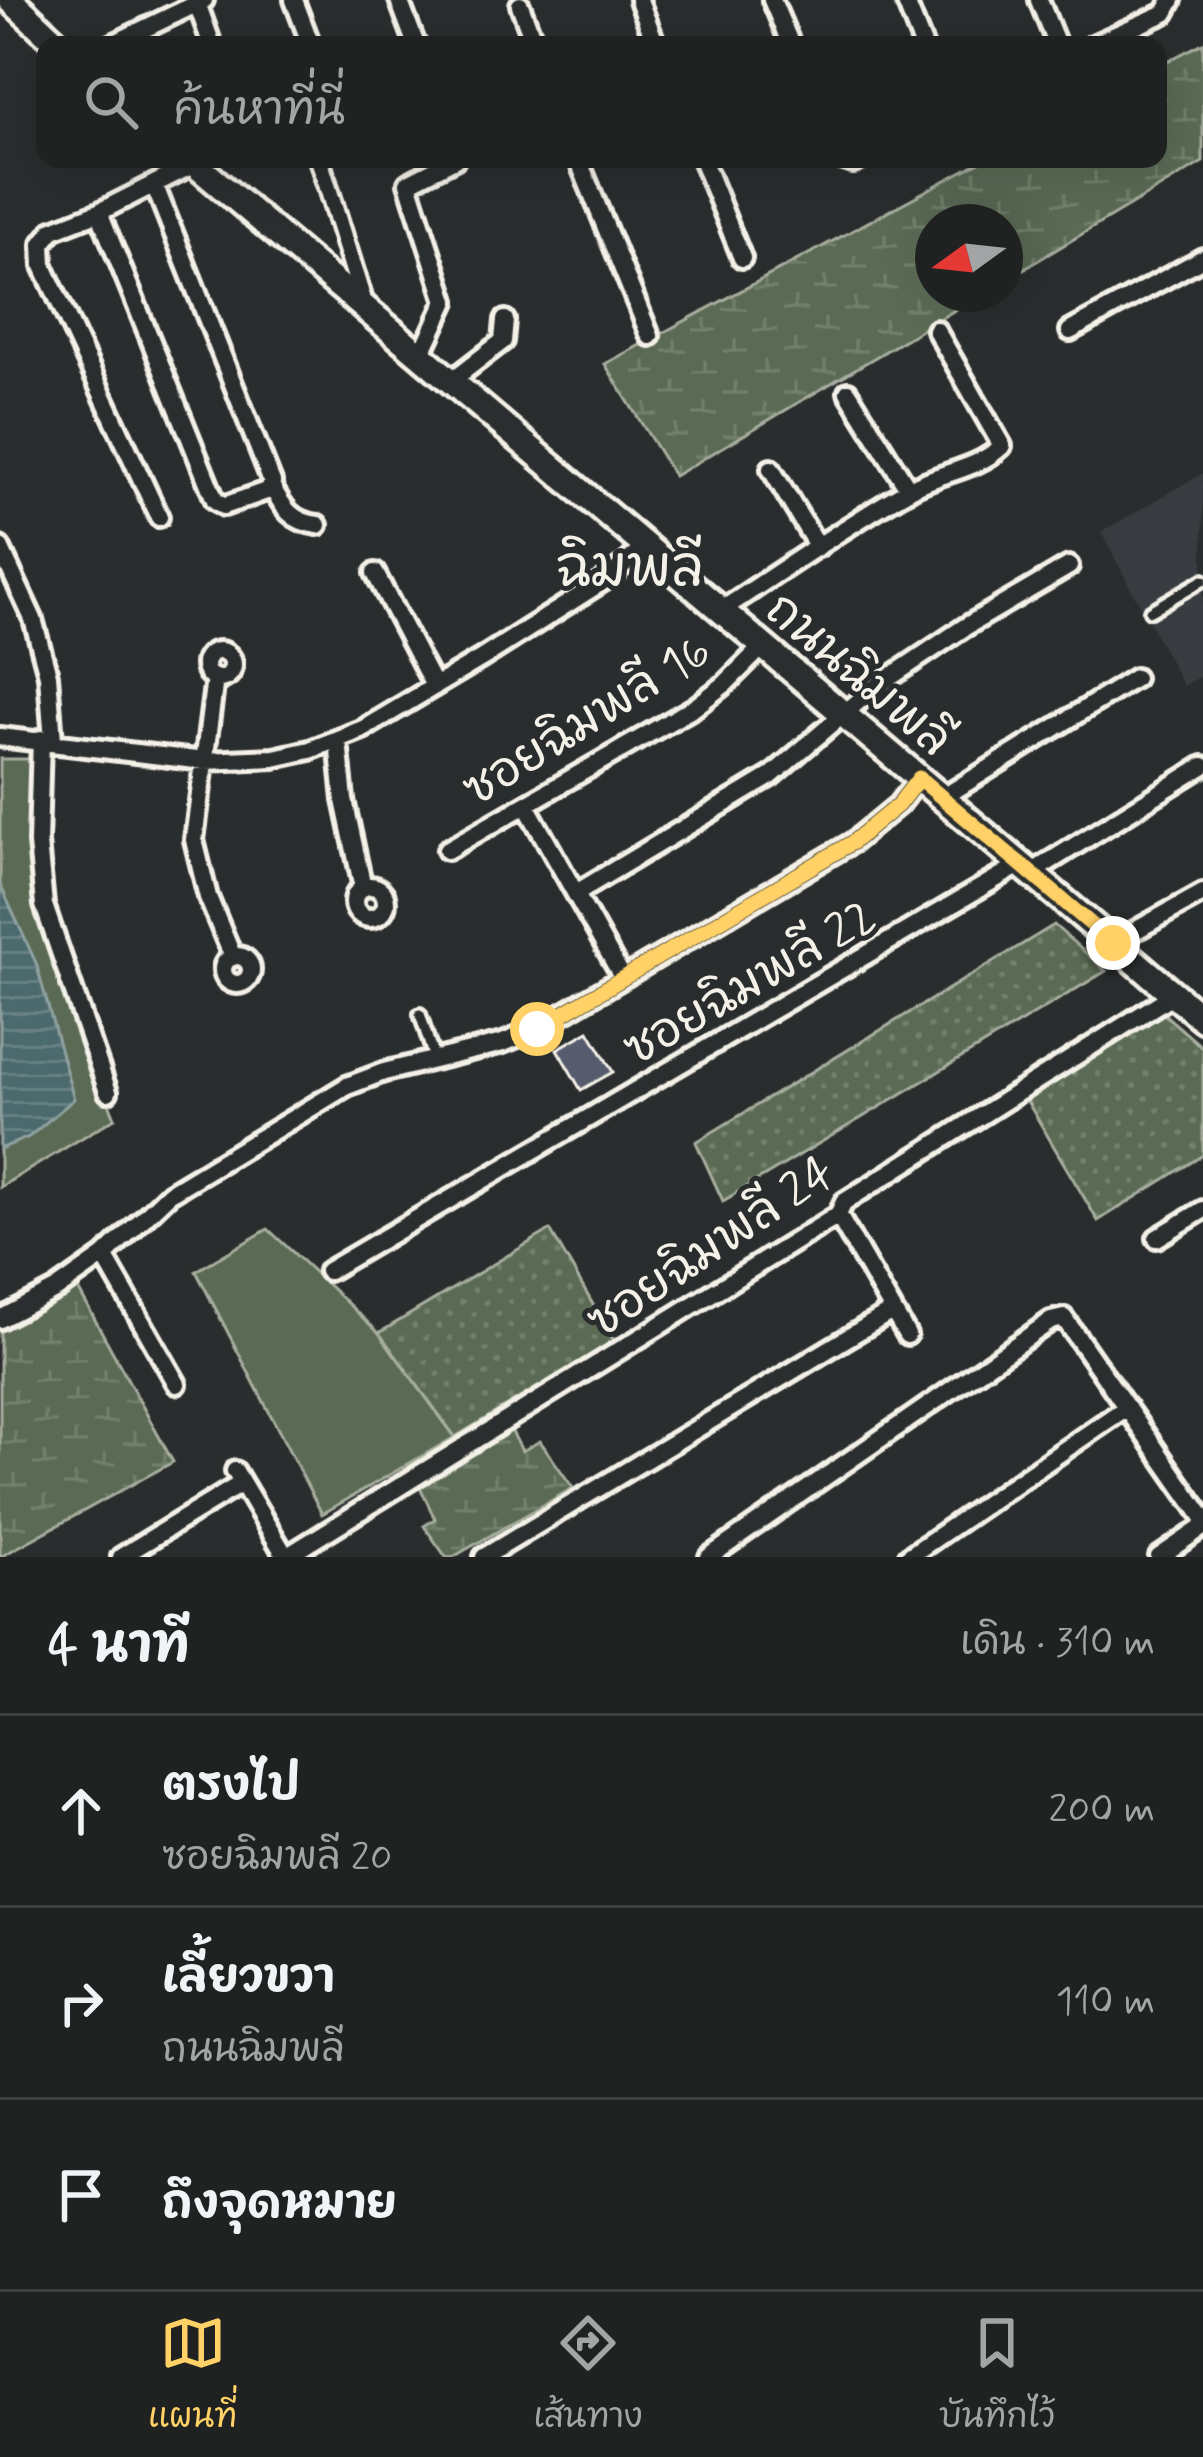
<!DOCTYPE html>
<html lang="th">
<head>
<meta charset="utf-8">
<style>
  :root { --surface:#202222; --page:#2d2f2f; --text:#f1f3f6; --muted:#a2a4a5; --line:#3d3f40; --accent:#ffd166 }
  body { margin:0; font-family:Mynerve,"Playpen Sans Thai",sans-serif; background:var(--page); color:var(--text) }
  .compass { position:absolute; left:915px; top:204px; width:108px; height:108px; border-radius:50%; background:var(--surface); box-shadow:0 12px 48px #0002; rotate:255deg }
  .stop { position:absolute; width:36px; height:36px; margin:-27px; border:9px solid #ffd166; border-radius:50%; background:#fff }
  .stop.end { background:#ffd166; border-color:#fff; box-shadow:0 3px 12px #0008 }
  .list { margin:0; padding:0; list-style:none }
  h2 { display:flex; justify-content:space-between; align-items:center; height:156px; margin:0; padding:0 48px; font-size:51px }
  h2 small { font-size:39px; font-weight:400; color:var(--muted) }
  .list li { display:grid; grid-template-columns:78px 1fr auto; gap:36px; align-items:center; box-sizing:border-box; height:192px; padding:0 48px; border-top:3px solid var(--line) }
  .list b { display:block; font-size:45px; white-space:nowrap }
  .list p { margin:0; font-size:39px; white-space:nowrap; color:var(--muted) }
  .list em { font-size:39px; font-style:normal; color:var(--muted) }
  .icon { flex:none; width:66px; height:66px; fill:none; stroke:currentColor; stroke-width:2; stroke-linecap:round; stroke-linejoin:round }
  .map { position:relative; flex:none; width:1203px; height:1557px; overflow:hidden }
  .search { position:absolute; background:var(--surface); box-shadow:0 12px 48px #0002; left:36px; right:36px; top:36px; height:132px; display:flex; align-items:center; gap:30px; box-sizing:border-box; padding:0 42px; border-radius:24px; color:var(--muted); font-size:45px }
  .sheet { height:732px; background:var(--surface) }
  nav { display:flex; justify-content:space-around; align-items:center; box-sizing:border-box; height:168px; border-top:3px solid var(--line); background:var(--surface); font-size:33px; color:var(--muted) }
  nav a { display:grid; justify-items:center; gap:6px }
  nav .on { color:var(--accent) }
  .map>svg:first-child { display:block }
  .built { fill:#383b41 }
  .grass { fill:url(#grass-dots); stroke:#a7ae9e; stroke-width:3 }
  .wetland { fill:url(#wetland-marsh); stroke:#a7ae9e; stroke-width:3 }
  .garden { fill:#5a6b54; stroke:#a7ae9e; stroke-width:3 }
  .water { fill:url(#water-rules); stroke:#8fa09f; stroke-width:3 }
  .building { fill:#575c6e; stroke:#f4f1e8; stroke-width:3 }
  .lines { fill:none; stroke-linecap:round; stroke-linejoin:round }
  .lane-casing { stroke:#f4f1e8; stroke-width:18 }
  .street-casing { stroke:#f4f1e8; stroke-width:26 }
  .secondary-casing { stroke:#f4f1e8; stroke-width:33 }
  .lane { stroke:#2a2d2e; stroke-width:9 }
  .street { stroke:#2a2d2e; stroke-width:16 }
  .secondary { stroke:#2a2d2e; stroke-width:24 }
  .route { stroke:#ffd166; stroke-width:15 }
  .labels { text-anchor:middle; stroke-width:10; stroke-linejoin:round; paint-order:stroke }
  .street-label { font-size:48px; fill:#f4f1e8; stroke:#2a2d2e }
  .quarter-label { font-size:54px; fill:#f4f1e8; stroke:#2a2d2e }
</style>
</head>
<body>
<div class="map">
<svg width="1203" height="1557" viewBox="0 0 1203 1557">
  <defs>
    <pattern id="grass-dots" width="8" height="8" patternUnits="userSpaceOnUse" patternTransform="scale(3)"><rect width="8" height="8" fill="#5a6b54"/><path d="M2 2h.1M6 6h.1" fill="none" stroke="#72816d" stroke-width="1.8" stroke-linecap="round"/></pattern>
    <pattern id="wetland-marsh" width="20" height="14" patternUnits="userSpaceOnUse" patternTransform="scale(3)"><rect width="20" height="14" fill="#5a6b54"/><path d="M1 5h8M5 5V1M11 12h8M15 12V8" fill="none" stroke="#72816d"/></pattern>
    <pattern id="water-rules" width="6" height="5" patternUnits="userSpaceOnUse" patternTransform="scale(3)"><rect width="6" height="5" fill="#4b6a6e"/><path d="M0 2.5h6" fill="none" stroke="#668083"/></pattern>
  </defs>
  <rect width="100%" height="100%" fill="#2a2d2e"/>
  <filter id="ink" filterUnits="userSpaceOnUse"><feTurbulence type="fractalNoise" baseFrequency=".00833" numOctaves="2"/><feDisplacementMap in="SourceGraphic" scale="24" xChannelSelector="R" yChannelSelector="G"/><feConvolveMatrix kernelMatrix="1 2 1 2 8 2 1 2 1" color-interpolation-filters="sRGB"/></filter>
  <g filter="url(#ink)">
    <!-- built -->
    <path class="built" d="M 1203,473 L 1203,675 L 1183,686 L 1101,532 Z"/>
    <!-- grass -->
    <path class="grass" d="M 1054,925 L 1106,971 L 723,1201 L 696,1142 Z
      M 1164,1014 L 1203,1048 L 1203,1155 L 1098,1221 L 1024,1096 Z
      M 550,1230 L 614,1341 L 455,1437 L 379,1333 Z"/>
    <!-- wetland -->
    <path class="wetland" d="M 1203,43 L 1203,162 L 1005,280 L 1005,222 L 933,222 L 933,294 L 982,294 L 674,476 L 605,364 L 985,159 L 1158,159 L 1158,66 Z
      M 77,1287 L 173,1462 L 0,1557 L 0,1331 Z
      M 511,1430 L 522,1451 L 540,1441 L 573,1488 L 453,1557 L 446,1557 L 424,1526 L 435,1519 L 420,1487 Z"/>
    <!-- garden -->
    <path class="garden" d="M 0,759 L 35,759 L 47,939 L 55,971 L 115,1118 L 0,1187 Z
      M 268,1229 L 379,1333 L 455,1437 L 322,1514 L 196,1271 Z"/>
    <!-- water -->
    <path class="water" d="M 0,884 L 36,963 L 74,1099 L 29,1137 L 0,1149 Z"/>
    <!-- building -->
    <path class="building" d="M 589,1031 L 613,1072 L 581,1090 L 557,1049 Z"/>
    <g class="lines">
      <defs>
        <path id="lane" d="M 1150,611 L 1203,580
          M 420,1014 L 434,1058"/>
        <path id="street" d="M 294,0 L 311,45
          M 399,0 L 416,45
          M 639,0 L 656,45
          M 772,0 L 791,45
          M 905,0 L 923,45
          M 1039,0 L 1057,45
          M 197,3 L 212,45
          M 520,5 L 535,45
          M 111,45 L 204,0
          M 1093,45 L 1165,13 L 1172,0
          M 319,159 L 365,307
          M 578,159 L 650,336
          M 702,159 L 742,258
          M 841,159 L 853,163 L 862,159
          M 99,212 L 215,500 L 224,506 L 269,490 L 272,482 L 154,184
          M 1070,331 L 1203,258
          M 421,355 L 446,301 L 408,183 L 455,159
          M 451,381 L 503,341 L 505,320
          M 848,392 L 909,490
          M 771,469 L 818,547
          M 272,487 C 284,509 292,522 318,525
          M 159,517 L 43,266 L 42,244 L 53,230 L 99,212 L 194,164
          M 0,547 L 33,619 L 48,675 L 53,741
          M 375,573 L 434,686
          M 720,611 C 783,570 845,526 910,489 C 940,472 977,470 1002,446 L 936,330
          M205 665a14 14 0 1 1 28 0a14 14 0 1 1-28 0Z
          M 215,678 L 194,840 L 208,897 L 233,957
          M 0,737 L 204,761 L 274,758 L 310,750 L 363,729 L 482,658 L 605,580 L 647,546
          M 41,739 L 38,843 L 44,905 L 108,1092
          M 338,741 L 344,800 L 363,888
          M 942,798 L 1135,678
          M 527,807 L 623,978
          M 447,850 L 695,707 L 725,684 L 763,646
          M 1031,873 L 1203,766
          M354 902a16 16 0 1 1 32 0a16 16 0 1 1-32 0Z
          M 576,893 L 771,776 L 874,688 L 965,627 L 1069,566
          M 1113,943 L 1203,893
          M223 970a14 14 0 1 1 28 0a14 14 0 1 1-28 0Z
          M 838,1215 L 907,1335
          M 1157,1238 L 1203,1210
          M 104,1256 L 177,1384
          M 328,1271 L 1021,864
          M 0,1319 L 57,1289 L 104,1256 L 170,1193 L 347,1086 L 384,1072 L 503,1043 L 537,1029 L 853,842 L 898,805 L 919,778
          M 235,1471 L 286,1557
          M 121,1557 L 242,1483
          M 286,1557 L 838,1215 L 844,1202 L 1174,994
          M 484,1557 L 892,1311
          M 709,1557 L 1051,1321 L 1064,1318 L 1203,1517
          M 908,1557 L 1127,1407
          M 1159,1557 L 1203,1527"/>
        <path id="secondary" d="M 11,0 L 59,45
          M 189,159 L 1203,1019"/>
      </defs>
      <!-- lane casing -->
      <use href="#lane" class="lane-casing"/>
      <!-- street casing -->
      <use href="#street" class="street-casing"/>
      <!-- secondary casing -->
      <use href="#secondary" class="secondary-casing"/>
      <!-- lane -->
      <use href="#lane" class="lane"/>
      <!-- street -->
      <use href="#street" class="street"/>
      <!-- secondary -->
      <use href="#secondary" class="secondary"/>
    </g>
  </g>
  <g class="lines" filter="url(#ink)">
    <!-- route -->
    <path class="route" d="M 537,1029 L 853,842 L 898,805 L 919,778 L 1113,943"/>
  </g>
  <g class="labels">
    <!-- street labels -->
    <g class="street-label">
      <text transform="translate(860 673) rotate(40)" y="17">ถนนฉิมพลี</text>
      <text transform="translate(586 718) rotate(-32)" y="17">ซอยฉิมพลี 16</text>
      <text transform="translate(749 981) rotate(-30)" y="17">ซอยฉิมพลี 22</text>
      <text transform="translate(710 1245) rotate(-34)" y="17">ซอยฉิมพลี 24</text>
    </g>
    <!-- quarter labels -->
    <g class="quarter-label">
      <text x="630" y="585">ฉิมพลี</text>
    </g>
  </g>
</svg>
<svg class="compass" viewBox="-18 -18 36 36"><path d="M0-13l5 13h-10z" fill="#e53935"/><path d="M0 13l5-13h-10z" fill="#a2a4a5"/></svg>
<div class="stop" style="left:537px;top:1029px"></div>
<div class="stop end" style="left:1113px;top:943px"></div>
<div class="search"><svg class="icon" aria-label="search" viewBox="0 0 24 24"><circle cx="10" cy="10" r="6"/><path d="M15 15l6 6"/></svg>ค้นหาที่นี่</div>
</div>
<section class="sheet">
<h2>4 นาที<small>เดิน · 310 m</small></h2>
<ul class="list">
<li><svg class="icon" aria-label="ahead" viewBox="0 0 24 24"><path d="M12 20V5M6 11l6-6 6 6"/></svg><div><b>ตรงไป</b><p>ซอยฉิมพลี 20</p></div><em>200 m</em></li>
<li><svg class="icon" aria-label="right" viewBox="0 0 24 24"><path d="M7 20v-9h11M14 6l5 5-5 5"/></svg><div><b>เลี้ยวขวา</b><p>ถนนฉิมพลี</p></div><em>110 m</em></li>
<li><svg class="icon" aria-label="arrive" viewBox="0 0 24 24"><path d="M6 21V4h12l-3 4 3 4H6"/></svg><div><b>ถึงจุดหมาย</b></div></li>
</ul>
</section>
<nav>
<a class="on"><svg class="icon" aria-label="map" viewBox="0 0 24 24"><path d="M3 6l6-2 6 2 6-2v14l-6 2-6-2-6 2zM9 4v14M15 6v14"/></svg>แผนที่</a>
<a><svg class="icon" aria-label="directions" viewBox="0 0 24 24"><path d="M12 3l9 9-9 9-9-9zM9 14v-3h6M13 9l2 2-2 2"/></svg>เส้นทาง</a>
<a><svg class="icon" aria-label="saved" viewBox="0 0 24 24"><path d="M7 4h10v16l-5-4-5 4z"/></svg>บันทึกไว้</a>
</nav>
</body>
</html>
